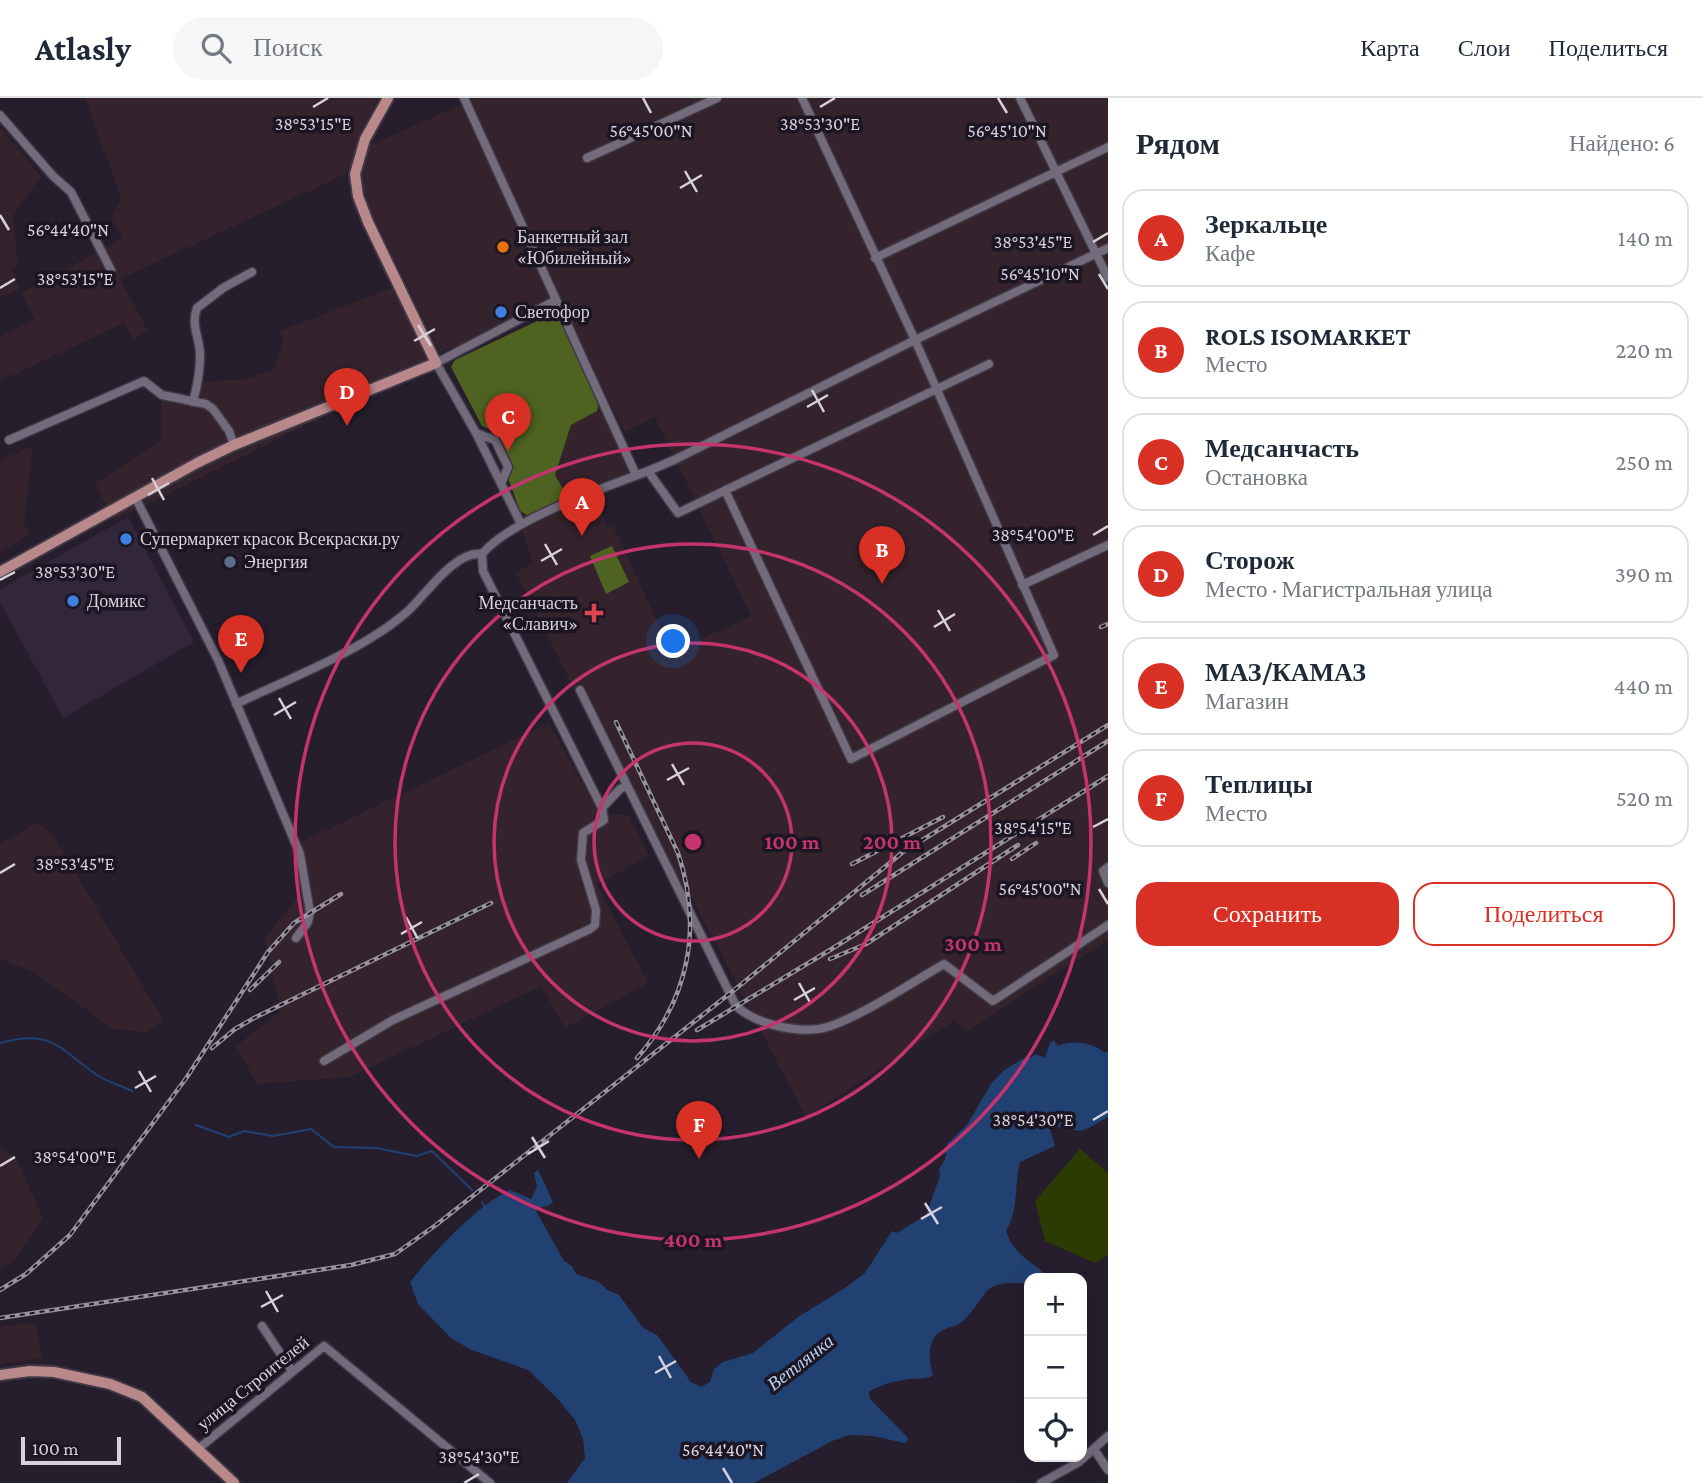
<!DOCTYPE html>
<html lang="ru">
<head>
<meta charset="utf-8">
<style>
  :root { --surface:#fff; --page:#f6f6f7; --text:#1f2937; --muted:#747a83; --line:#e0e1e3; --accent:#d93025 }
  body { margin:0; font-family:"Crimson Pro",serif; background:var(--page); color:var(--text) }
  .controls { position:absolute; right:21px; bottom:21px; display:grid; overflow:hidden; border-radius:14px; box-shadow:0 7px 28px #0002 }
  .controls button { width:63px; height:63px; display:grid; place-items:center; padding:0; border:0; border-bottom:2px solid var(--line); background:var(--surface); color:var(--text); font:35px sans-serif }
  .scale { position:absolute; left:21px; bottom:18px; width:100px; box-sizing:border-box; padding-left:7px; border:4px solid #d6d1db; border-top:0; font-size:19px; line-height:24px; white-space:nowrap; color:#d6d1db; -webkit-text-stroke:5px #1c1523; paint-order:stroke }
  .you { position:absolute; left:674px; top:544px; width:24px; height:24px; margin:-18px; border:5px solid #fff; border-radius:50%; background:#1a73e8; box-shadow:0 0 0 10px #1a73e833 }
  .badge { display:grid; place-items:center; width:46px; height:46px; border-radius:50%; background:var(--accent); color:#fff; font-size:23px; font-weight:700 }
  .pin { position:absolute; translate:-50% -58px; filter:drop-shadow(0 2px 4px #0008) }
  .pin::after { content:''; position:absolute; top:37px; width:24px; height:21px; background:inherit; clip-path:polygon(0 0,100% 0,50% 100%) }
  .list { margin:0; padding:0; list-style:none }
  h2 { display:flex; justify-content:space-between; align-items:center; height:91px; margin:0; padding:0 28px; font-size:30px }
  h2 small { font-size:23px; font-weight:400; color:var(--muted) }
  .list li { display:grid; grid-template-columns:46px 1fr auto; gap:21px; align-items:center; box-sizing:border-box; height:98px; margin:0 14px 14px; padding:0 14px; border:2px solid var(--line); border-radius:21px }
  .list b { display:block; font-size:26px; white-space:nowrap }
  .list p { margin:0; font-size:23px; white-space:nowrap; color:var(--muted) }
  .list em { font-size:23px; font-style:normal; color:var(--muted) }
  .actions { display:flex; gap:14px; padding:21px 28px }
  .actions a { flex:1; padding:16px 0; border:2px solid var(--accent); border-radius:21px; text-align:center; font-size:24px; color:var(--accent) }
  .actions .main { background:var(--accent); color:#fff }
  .icon { flex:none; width:38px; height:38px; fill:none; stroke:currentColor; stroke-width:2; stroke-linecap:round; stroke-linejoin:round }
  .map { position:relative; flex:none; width:1108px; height:1385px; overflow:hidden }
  header { display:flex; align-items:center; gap:42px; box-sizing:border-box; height:98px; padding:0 35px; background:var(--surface); border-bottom:2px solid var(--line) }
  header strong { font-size:33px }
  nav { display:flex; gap:38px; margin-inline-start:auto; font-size:24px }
  .search { width:490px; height:63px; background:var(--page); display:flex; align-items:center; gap:18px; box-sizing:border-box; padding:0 24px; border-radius:38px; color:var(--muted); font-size:26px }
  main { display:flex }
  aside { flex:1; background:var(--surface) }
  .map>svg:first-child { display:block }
  .built { fill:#31263a }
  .industrial { fill:#34232c }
  .green { fill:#2c3b02 }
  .forest { fill:#4e6321 }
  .water { fill:#214173 }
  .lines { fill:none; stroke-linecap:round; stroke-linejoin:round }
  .stream { stroke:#214173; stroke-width:2 }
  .minor-casing { stroke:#3f3845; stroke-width:11 }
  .major-casing { stroke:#3f3845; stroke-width:14 }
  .minor { stroke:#736a7c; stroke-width:8 }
  .major { stroke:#b9888a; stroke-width:10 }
  .rail-casing { stroke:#98929e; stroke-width:4.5 }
  .rail { stroke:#1c1523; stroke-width:2; stroke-dasharray:5; stroke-linecap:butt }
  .ticks { fill:none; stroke:#d6d1db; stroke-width:2.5 }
  .ring { fill:none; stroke:#c5346e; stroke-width:3.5 }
  .food-dot { fill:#e8710a; stroke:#1c1523; stroke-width:2.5 }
  .shop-dot { fill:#3f7fe0; stroke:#1c1523; stroke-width:2.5 }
  .service-dot { fill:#5c6f8a; stroke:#1c1523; stroke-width:2.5 }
  .health-dot { fill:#e0444e; stroke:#1c1523; stroke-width:2.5 }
  .labels { text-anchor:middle; stroke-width:7; stroke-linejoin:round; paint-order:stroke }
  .poi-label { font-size:18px; fill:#d6d1db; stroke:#1c1523; text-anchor:start }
  .street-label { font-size:18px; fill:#d6d1db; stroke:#1c1523 }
  .water-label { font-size:19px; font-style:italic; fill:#bbd0f0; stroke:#1c1523 }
  .ticks-label { font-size:18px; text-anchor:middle; fill:#d6d1db; stroke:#1c1523; stroke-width:7; stroke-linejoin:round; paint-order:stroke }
  .centre { fill:#c5346e; stroke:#1c1523; stroke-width:3.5 }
  .ring-label { font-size:21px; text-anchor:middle; font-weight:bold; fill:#c5346e; stroke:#1c1523; stroke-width:7; stroke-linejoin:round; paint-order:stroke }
</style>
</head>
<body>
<header>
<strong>Atlasly</strong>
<div class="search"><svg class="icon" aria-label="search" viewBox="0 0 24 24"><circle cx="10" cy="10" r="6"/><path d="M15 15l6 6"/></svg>Поиск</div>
<nav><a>Карта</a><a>Слои</a><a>Поделиться</a></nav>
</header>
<main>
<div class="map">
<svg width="1108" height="1385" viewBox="0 0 1108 1385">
  <rect width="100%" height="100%" fill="#261e2d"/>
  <!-- built -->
  <path class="built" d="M 128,419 L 194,544 L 63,620 L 0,504 L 0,491 Z"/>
  <!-- industrial -->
  <path class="industrial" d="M 85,0 L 378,0 L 359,39 L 348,75 L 120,181 L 148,233 L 134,241 L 124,225 L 0,283 L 0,239 L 35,221 L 21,195 L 123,140 L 111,120 L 120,103 L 119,94 Z
    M 476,0 L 1108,0 L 1108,842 L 966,934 L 955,922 L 806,1019 L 691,798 L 685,801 L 584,596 L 578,599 L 516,475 L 532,465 L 521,426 L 570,405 L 555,377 L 571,327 L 605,309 L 636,377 L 593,396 L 608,429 L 613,428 L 672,555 L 751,518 L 655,319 L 625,334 L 595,275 L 591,276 L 561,211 L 440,254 L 364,99 L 362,51 Z
    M 0,29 L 41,78 L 13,118 L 18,167 L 10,171 L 20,190 L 0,200 Z
    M 394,189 L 429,266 L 115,422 L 94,386 L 161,343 L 162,296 L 193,303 L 198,284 L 247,281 L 274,271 L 283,245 L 280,233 Z
    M 33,347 L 24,425 L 30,437 L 0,454 L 0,363 Z
    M 549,625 L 599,716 L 629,717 L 649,758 L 597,786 L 648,885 L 565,930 L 541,888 L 350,979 L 257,986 L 236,948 L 281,913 L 264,841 L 303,793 L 291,749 Z
    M 36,725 L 52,735 L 163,922 L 147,934 L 113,931 L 32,873 L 0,861 L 0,746 Z
    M 0,1047 L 18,1064 L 43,1120 L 12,1165 L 0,1171 Z
    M 36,1224 L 42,1260 L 0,1266 L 0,1229 Z"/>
  <!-- green -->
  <path class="green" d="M 1080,1051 L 1108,1075 L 1108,1157 L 1095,1165 L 1045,1143 L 1035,1103 Z"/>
  <!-- forest -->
  <path class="forest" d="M 552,216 L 561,221 L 599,305 L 597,313 L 571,327 L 555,377 L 571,405 L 530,419 L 520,413 L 508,380 L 512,369 L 495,334 L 482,328 L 451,269 L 455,262 Z
    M 612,448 L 629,484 L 606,496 L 590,458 Z"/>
  <!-- water -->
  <path class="water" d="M 1054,942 L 1058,948 C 1071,941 1094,945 1105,955 L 1108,953 L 1108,1019 C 1100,1023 1091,1030 1083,1032 C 1071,1035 1061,1024 1050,1032 L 1055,1048 L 1020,1064 C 1014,1087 1019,1112 1006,1133 C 1017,1162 1032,1161 1049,1180 L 1029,1180 L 1029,1185 C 976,1184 994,1192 963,1223 C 958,1227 954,1228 948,1230 C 926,1237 928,1260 933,1277 C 926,1282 919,1280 910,1281 C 898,1282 879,1287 869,1294 L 870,1301 L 907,1339 L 908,1343 L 905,1345 L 873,1338 L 850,1337 L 832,1343 L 754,1385 L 567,1385 L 585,1360 L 583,1341 L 575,1322 L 557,1300 L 528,1272 L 472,1252 L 451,1240 L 418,1206 L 410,1184 C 434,1154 476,1108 510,1092 L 531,1101 L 537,1089 L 534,1075 L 538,1072 L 553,1104 L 548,1108 L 537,1110 L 536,1113 L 564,1163 L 572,1168 L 576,1176 L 599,1184 L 607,1192 L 619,1197 L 643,1230 L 657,1237 L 691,1284 L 701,1289 L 710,1284 L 714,1271 L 723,1264 L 753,1255 L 798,1219 L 845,1190 L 865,1175 L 892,1133 L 897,1135 L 926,1117 L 940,1078 L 939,1071 L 945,1062 L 947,1046 L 967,1027 L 991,986 L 1003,973 L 1026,959 L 1030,960 L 1036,956 L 1045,960 L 1050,945 Z"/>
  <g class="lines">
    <!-- stream -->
    <path class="stream" d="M 0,945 C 57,929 60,955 102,980 C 111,985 122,988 132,993
      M 196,1027 L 229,1039 L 244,1033 L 273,1038 L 311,1031 L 334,1049 L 376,1050 L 417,1058 L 432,1053 L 472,1092
      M 482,1104 L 485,1109"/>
    <defs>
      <path id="minor" d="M 464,0 L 636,377
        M 1020,0 L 1108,180
        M 0,17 L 53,78 L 71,94 L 111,172
        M 587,60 L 717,0
        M 875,160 L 1108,49
        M 193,304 C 197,289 200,275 200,259 C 201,242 190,228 197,210 L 223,190 L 252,174
        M 476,335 L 495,342 L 508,369 L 501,386
        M 9,342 L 144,283 L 162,297 L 206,306 L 213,311 L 229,333 L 234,347
        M 648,373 L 674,362 L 915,242 L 1108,150
        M 725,392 L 851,661 L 1054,557 L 915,242 L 802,0
        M 135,399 L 218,562 L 300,756 L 310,814 L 308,824 L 296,840
        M 521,426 L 476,335 L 436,265 L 556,202
        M 1022,487 L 1108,447
        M 580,592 L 736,908 C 756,926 792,934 818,931 C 847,928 916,882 944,866 L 993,903 L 1108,827
        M 236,606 C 290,580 365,552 409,512 C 427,495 456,452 482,456
        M 602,710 L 483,473 L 482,456 C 511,421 604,390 648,373 L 678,415 L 989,266
        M 1108,769 L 1103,773 L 1108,785
        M 324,963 L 393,922 L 590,831 L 595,827 L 596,812 L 581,762 L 583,735 L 604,722 L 602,710 L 620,691 L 626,688
        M 262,1228 L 292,1273
        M 198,1351 L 324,1248 L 490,1385
        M 1094,1351 L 1108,1372
        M 1041,1385 L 1079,1364 L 1108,1338"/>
      <path id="major" d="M 0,474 L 197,365 L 234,347 L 436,265 L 368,124 L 358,98 L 355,76 L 365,41 L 388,0
        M 0,1277 L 30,1273 L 54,1274 L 110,1286 L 142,1299 L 234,1385"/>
    </defs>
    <!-- minor casing -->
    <use href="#minor" class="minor-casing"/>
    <!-- major casing -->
    <use href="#major" class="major-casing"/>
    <!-- minor -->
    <use href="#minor" class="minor"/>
    <!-- major -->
    <use href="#major" class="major"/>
    <defs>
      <path id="rail" d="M 1101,529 L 1108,526
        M 616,624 L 678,755 C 703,830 689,901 637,960
        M 1012,761 L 1036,745
        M 852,766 L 943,719
        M 862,797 L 1108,643
        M 830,861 L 866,846 L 1018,747
        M 250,892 L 279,864
        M 697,932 L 830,852 L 1108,678
        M 212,950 L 235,931 L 256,919 L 491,805
        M 0,1192 L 26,1176 L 70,1137 L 187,979 L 268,854 L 294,825 L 341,796
        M 0,1220 L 351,1167 L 395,1156 L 436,1127 L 738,889 L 903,754 L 1108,627"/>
    </defs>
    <!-- rail casing -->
    <use href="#rail" class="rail-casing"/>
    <!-- rail -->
    <use href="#rail" class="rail"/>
  </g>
  <!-- ticks -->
  <path class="ticks" d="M 643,0 L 651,15M 998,0 L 1007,15M 313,9 L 328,0M 820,9 L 835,0M 685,73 L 697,94M 680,90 L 702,77M 0,117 L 9,132M 1093,144 L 1108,135M 1099,176 L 1108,191M 0,190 L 15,181M 418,227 L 431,248M 414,243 L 435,231M 812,292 L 824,314M 807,309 L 828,297M 152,380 L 164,402M 148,397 L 169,385M 1093,437 L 1108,428M 545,446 L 557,467M 541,463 L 562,451M 0,482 L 15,474M 938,512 L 950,533M 934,529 L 955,516M 279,600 L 291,621M 274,617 L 296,604M 672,666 L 684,687M 667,682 L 689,670M 1093,729 L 1108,721M 0,775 L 15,766M 1099,791 L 1108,806M 406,819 L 418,841M 401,836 L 422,824M 799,885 L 811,906M 794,902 L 815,890M 139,973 L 151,994M 135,990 L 156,978M 1093,1022 L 1108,1013M 532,1039 L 545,1060M 528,1056 L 549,1043M 0,1068 L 15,1059M 925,1105 L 938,1126M 921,1121 L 942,1109M 266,1193 L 278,1214M 261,1209 L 283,1197M 659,1258 L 671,1280M 655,1275 L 676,1263M 723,1370 L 732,1385M 464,1385 L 479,1376"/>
  <!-- distance rings -->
  <g class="ring">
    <circle cx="693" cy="744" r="99"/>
    <circle cx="693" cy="744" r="199"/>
    <circle cx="693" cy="744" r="298"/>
    <circle cx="693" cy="744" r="398"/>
  </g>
  <!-- markers -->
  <circle class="food-dot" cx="503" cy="149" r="7"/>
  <g class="shop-dot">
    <circle cx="501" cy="214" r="7"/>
    <circle cx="126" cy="441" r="7"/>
    <circle cx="73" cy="503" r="7"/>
  </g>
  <circle class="service-dot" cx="230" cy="464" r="7"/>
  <path class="health-dot" d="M590.5 504.5h7v7h7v7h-7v7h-7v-7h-7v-7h7z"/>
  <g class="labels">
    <!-- poi labels -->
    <g class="poi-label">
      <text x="517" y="145">Банкетный зал<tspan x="517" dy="21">«Юбилейный»</tspan></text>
      <text x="515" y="220">Светофор</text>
      <text x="140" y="447">Супермаркет красок Всекраски.ру</text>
      <text x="244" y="470">Энергия</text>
      <text x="87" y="509">Домикс</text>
      <text x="578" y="511" text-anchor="end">Медсанчасть<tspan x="578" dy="21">«Славич»</tspan></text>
    </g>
    <!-- street labels -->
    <g class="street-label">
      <text transform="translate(253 1285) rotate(-39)" y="6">улица Строителей</text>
    </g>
    <!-- water labels -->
    <g class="water-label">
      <text transform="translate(800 1264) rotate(-38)" y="7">Ветлянка</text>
    </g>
  </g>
  <g class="ticks-label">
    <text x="313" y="32">38°53'15"E</text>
    <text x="820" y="32">38°53'30"E</text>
    <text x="1007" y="39">56°45'10"N</text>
    <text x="651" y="39">56°45'00"N</text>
    <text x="68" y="138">56°44'40"N</text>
    <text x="1033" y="150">38°53'45"E</text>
    <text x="1040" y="182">56°45'10"N</text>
    <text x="75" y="187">38°53'15"E</text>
    <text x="1033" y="443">38°54'00"E</text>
    <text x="75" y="480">38°53'30"E</text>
    <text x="1033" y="736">38°54'15"E</text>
    <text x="75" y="772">38°53'45"E</text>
    <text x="1040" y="797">56°45'00"N</text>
    <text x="1033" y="1028">38°54'30"E</text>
    <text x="75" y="1065">38°54'00"E</text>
    <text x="723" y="1358">56°44'40"N</text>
    <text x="479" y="1365">38°54'30"E</text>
  </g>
  <circle cx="693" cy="744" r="10" class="centre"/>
  <g class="ring-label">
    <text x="792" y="751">100 m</text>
    <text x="892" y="751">200 m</text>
    <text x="973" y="853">300 m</text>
    <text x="693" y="1149">400 m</text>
  </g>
</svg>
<div class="controls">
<button>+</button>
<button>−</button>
<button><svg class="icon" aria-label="locate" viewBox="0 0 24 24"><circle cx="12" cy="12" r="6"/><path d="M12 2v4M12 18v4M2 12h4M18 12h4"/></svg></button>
</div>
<div class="scale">100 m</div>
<div class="you"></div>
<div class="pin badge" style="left:582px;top:438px">A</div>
<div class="pin badge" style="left:882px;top:486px">B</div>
<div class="pin badge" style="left:508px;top:353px">C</div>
<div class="pin badge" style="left:347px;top:328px">D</div>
<div class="pin badge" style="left:241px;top:575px">E</div>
<div class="pin badge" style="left:699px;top:1061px">F</div>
</div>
<aside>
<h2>Рядом<small>Найдено: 6</small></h2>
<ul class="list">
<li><span class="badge">A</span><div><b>Зеркальце</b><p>Кафе</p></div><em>140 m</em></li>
<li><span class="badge">B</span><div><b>ROLS ISOMARKET</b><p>Место</p></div><em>220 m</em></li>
<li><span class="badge">C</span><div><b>Медсанчасть</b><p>Остановка</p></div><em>250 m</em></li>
<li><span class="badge">D</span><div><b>Сторож</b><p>Место · Магистральная улица</p></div><em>390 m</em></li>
<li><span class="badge">E</span><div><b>МАЗ/КАМАЗ</b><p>Магазин</p></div><em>440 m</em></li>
<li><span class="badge">F</span><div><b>Теплицы</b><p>Место</p></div><em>520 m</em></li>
</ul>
<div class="actions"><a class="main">Сохранить</a><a>Поделиться</a></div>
</aside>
</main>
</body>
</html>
